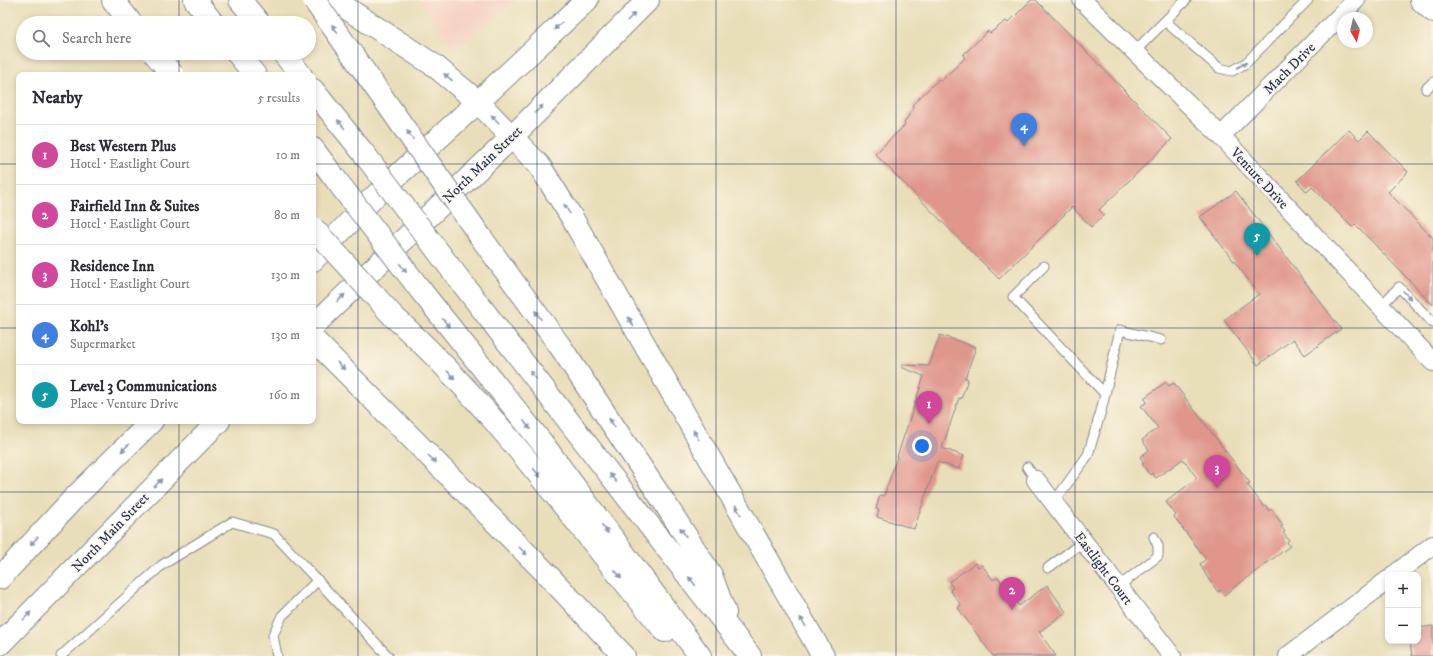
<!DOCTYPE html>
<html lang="en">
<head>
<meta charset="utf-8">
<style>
  :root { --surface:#fff; --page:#f7f7f7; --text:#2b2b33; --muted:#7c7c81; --line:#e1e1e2; --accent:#d1495b }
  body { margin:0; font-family:"IM FELL DW Pica",serif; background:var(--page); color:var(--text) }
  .controls { position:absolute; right:12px; bottom:12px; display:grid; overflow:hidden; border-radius:8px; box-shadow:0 2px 6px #0003 }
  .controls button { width:36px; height:36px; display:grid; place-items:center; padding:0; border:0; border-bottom:1px solid var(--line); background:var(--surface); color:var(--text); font:20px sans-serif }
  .compass { position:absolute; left:1337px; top:12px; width:36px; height:36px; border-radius:50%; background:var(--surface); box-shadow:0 2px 6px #0003; rotate:172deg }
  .you { position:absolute; left:922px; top:446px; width:14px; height:14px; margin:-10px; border:3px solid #fff; border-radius:50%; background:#1a73e8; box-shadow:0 0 0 6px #1a73e833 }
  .badge { display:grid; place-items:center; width:26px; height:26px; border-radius:50%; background:var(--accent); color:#fff; font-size:13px; font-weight:700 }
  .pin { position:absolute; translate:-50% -33px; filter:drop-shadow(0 1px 2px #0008) }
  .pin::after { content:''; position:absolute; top:21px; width:14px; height:12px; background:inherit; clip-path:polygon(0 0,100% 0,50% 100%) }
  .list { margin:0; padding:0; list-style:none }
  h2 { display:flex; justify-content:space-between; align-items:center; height:52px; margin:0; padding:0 16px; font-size:17px }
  h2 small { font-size:13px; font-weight:400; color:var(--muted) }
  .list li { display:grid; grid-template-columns:26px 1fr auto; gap:12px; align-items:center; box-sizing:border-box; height:60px; padding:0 16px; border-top:1px solid var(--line) }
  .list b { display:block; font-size:15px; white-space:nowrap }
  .list p { margin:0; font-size:13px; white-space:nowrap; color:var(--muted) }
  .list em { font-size:13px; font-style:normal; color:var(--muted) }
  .icon { flex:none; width:22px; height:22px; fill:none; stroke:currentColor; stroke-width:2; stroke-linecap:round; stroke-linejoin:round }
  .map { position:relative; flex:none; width:1433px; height:656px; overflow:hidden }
  .search { position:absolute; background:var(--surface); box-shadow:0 2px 6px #0003; left:16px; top:16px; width:300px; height:44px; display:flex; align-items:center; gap:10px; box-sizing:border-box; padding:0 14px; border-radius:22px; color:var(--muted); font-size:15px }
  .panel { position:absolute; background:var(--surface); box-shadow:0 2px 6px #0003; left:16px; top:72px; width:300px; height:352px; border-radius:8px }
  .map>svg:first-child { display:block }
  .built { fill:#f5d3c2 }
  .building { fill:#e0968b }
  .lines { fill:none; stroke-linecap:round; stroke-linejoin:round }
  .lane-casing { stroke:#82868c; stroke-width:11 }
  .street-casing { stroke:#82868c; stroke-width:20 }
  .secondary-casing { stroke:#82868c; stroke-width:24 }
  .primary-casing { stroke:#82868c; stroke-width:24 }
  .highway-casing { stroke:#82868c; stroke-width:24 }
  .lane { stroke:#fff; stroke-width:9 }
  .street { stroke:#fff; stroke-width:18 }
  .secondary { stroke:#fff; stroke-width:22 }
  .primary { stroke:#fff; stroke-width:22 }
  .highway { stroke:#fff; stroke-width:22 }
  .highway-bridge-casing { stroke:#82868c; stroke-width:24; stroke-linecap:butt }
  .highway-bridge { stroke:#fff; stroke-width:22 }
  .oneway { fill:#8d97ae }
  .grid { fill:none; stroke:#1b2f5e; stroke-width:1; stroke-opacity:0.55 }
  .labels { text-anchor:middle; stroke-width:3; stroke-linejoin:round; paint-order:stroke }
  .street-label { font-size:14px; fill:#1b2f5e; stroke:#fcf5e5 }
</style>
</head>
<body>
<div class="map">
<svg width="1433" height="656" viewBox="0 0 1433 656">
  <rect width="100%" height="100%" fill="#fcf5e5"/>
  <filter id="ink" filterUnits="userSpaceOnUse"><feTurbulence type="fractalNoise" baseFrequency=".025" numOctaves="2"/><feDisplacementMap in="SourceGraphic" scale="8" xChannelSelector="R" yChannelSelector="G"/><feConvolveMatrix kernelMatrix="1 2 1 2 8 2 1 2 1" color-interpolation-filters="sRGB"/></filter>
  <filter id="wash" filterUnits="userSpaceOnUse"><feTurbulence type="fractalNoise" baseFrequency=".012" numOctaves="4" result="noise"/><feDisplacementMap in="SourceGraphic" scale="16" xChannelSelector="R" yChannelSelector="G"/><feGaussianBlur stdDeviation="0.9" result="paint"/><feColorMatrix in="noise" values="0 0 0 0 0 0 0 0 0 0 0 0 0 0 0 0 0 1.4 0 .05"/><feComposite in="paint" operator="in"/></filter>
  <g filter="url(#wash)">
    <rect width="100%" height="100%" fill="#e8deb9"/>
    <!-- built -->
    <path class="built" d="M 418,0 L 518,0 L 454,50 Z"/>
    <g id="blocks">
      <!-- building -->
      <path class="building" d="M 1031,0 L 1036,0 L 1172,139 L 1099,210 L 1104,215 L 1091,227 L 1072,207 L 999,279 L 875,154 L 905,125 L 904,123 L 914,107 L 912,105 L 939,79 L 941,81 L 965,58 L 963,55 L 988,31 L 990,33 L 1006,21 L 1008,23 Z
        M 1349,130 L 1359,140 L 1368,131 L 1408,172 L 1388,192 L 1433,238 L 1433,305 L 1355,224 L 1352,227 L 1312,187 L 1307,192 L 1297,181 Z
        M 1236,191 L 1341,329 L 1305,355 L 1293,339 L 1258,365 L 1224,320 L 1259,294 L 1200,217 Z
        M 940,335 L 976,347 L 965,378 L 968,379 L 961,399 L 959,398 L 942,448 L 964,456 L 959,469 L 937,462 L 914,529 L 877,517 L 879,510 L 876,509 L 880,495 L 884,496 L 924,376 L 901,367 L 902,365 L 929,366 Z
        M 1166,382 L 1169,386 L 1174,383 L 1250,483 L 1247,484 L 1264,507 L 1266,506 L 1269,511 L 1271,509 L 1283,525 L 1281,526 L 1285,532 L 1283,533 L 1289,540 L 1287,542 L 1290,546 L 1224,595 L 1220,590 L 1218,592 L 1207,577 L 1200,564 L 1206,559 L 1174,517 L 1176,515 L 1166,502 L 1197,478 L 1183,459 L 1156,478 L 1152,473 L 1150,475 L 1142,464 L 1144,463 L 1140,457 L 1149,450 L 1142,440 L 1158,428 L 1141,406 L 1147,402 L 1144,398 Z
        M 975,563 L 978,567 L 982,565 L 993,580 L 998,577 L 1019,606 L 1047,585 L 1066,612 L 1039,632 L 1056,656 L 993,656 L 958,608 L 961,605 L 950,590 L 953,588 L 949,582 Z
        M 1433,626 L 1433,656 L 1412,656 L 1410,641 L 1418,641 L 1418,628 Z"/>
    </g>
  </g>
  <g filter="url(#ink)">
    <use href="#blocks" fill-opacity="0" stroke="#82868c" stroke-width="1"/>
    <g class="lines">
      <defs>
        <path id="lane" d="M 1166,22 L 1219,68 L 1232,71 L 1246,63 L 1308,0
          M 1134,52 L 1186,0
          M 1426,89 L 1433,82
          M 1044,266 L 1013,297 L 1105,394
          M 1380,307 L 1399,287 L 1433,323
          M 1027,467 L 1036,480
          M 1054,502 L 1088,455 L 1101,411 L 1120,330 L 1161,340
          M 1048,568 L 1084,541
          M 1118,587 L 1158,556 L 1158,546 L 1154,537
          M 61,656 L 162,565 L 232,522 L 274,534 L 388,656
          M 277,656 L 273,635 L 282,616 L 318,580"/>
        <path id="street" d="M 1082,0 L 1221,136 L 1433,362
          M 1221,136 L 1356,0
          M 1036,480 L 1172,656
          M 1394,575 L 1433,545
          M 1288,656 L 1388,580"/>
        <path id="secondary" d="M 1421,0 L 1433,11"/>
        <path id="primary" d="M 478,102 L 587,0
          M 512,137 L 648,0"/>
        <path id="highway" d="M 113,0 L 131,23
          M 195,0 L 213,23
          M 240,0 L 259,23
          M 334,0 L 435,66 L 478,102 L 539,165 L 571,216 L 823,656
          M 237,53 L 255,75
          M 283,53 L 301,75
          M 313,90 L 365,155
          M 313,149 L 337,181
          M 480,236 L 560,346 L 666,505 L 711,575 L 725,613
          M 313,260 L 374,197 L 478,102
          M 449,266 L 750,656
          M 422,292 L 543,444 L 700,656
          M 394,317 C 497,410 576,526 665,631
          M 313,326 L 512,137
          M 313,339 L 543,570 L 624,656
          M 0,578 L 74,498 L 152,421
          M 0,644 L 219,421"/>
      </defs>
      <!-- lane casing -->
      <use href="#lane" class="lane-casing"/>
      <!-- street casing -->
      <use href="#street" class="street-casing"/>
      <!-- secondary casing -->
      <use href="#secondary" class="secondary-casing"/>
      <!-- primary casing -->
      <use href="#primary" class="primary-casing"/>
      <!-- highway casing -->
      <use href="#highway" class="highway-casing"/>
      <!-- lane -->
      <use href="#lane" class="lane"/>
      <!-- street -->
      <use href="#street" class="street"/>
      <!-- secondary -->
      <use href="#secondary" class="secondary"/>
      <!-- primary -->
      <use href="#primary" class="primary"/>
      <!-- highway -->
      <use href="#highway" class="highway"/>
      <defs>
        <path id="highway-bridge" d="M 314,0 L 480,236
          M 154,53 L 173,75
          M 365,155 L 449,266
          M 337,181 L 422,292
          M 313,228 L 394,317"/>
      </defs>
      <!-- highway-bridge casing -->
      <use href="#highway-bridge" class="highway-bridge-casing"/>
      <!-- highway-bridge -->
      <use href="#highway-bridge" class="highway-bridge"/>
    </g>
    <!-- one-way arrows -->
    <defs><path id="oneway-solid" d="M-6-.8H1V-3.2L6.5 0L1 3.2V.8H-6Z"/></defs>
    <g class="oneway">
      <use href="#oneway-solid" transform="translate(631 17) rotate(-45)"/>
      <use href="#oneway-solid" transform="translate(558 26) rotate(137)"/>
      <use href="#oneway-solid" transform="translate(335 29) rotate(-126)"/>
      <use href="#oneway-solid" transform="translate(1242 65) rotate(-31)"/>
      <use href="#oneway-solid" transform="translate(448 77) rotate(-141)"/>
      <use href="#oneway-solid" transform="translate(539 109) rotate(-45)"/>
      <use href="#oneway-solid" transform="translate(495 119) rotate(-134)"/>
      <use href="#oneway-solid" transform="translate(341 124) rotate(-129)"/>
      <use href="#oneway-solid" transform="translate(410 135) rotate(-125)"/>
      <use href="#oneway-solid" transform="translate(567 209) rotate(-122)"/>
      <use href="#oneway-solid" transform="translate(403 268) rotate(53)"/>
      <use href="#oneway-solid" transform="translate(1407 295) rotate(47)"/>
      <use href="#oneway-solid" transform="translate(341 298) rotate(-44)"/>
      <use href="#oneway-solid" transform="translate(538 315) rotate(-125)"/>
      <use href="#oneway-solid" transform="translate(631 322) rotate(-120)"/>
      <use href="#oneway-solid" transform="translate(446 323) rotate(52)"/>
      <use href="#oneway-solid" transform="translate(341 366) rotate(45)"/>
      <use href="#oneway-solid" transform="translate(451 375) rotate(47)"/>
      <use href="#oneway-solid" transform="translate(533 375) rotate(-128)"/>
      <use href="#oneway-solid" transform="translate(612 423) rotate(-123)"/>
      <use href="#oneway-solid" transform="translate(527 425) rotate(52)"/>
      <use href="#oneway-solid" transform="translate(696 435) rotate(-120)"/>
      <use href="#oneway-solid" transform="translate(125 448) rotate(136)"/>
      <use href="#oneway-solid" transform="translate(432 459) rotate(46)"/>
      <use href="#oneway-solid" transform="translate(537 473) rotate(51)"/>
      <use href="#oneway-solid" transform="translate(613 478) rotate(-128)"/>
      <use href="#oneway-solid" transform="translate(158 483) rotate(-46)"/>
      <use href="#oneway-solid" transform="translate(738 510) rotate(-120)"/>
      <use href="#oneway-solid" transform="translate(605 529) rotate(53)"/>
      <use href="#oneway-solid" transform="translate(683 532) rotate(-123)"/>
      <use href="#oneway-solid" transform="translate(34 541) rotate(133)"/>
      <use href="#oneway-solid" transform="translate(523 551) rotate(45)"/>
      <use href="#oneway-solid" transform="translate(618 574) rotate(51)"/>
      <use href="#oneway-solid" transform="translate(692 581) rotate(-129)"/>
      <use href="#oneway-solid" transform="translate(27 616) rotate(-46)"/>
      <use href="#oneway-solid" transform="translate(803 622) rotate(-121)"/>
    </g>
  </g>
  <!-- grid -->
  <path class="grid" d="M 179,0 L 179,23M 358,0 L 358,656M 537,0 L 537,656M 716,0 L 716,656M 896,0 L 896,656M 1075,0 L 1075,656M 1254,0 L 1254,656M 179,53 L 179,75M 0,164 L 19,164M 313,164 L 1433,164M 0,328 L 19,328M 313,328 L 1433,328M 179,421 L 179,656M 0,492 L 1433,492"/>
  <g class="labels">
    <!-- street labels -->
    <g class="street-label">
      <text transform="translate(1289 68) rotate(-45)" y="5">Mach Drive</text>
      <text transform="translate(482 164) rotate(-44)" y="5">North Main Street</text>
      <text transform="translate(1260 178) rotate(47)" y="5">Venture Drive</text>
      <text transform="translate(110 532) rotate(-46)" y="5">North Main Street</text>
      <text transform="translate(1104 568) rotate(53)" y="5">Eastlight Court</text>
    </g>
  </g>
</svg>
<div class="controls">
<button>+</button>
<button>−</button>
</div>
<svg class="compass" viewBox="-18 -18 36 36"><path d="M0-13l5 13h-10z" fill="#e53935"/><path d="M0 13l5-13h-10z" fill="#7c7c81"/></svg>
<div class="you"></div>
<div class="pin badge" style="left:929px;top:424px;background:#d1479c">1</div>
<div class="pin badge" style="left:1012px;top:610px;background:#d1479c">2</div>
<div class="pin badge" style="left:1217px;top:488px;background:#d1479c">3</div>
<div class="pin badge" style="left:1024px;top:146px;background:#3f7fe0">4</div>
<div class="pin badge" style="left:1257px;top:256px;background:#0f9aa8">5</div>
<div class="search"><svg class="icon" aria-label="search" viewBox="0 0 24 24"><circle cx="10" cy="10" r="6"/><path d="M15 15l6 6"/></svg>Search here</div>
<section class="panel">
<h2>Nearby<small>5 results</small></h2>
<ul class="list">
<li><span class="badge" style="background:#d1479c">1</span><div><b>Best Western Plus</b><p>Hotel · Eastlight Court</p></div><em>10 m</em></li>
<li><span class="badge" style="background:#d1479c">2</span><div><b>Fairfield Inn &amp; Suites</b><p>Hotel · Eastlight Court</p></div><em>80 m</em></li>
<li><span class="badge" style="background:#d1479c">3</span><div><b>Residence Inn</b><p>Hotel · Eastlight Court</p></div><em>130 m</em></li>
<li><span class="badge" style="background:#3f7fe0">4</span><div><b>Kohl's</b><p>Supermarket</p></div><em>130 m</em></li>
<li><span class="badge" style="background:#0f9aa8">5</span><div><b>Level 3 Communications</b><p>Place · Venture Drive</p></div><em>160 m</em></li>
</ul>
</section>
</div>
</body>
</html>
